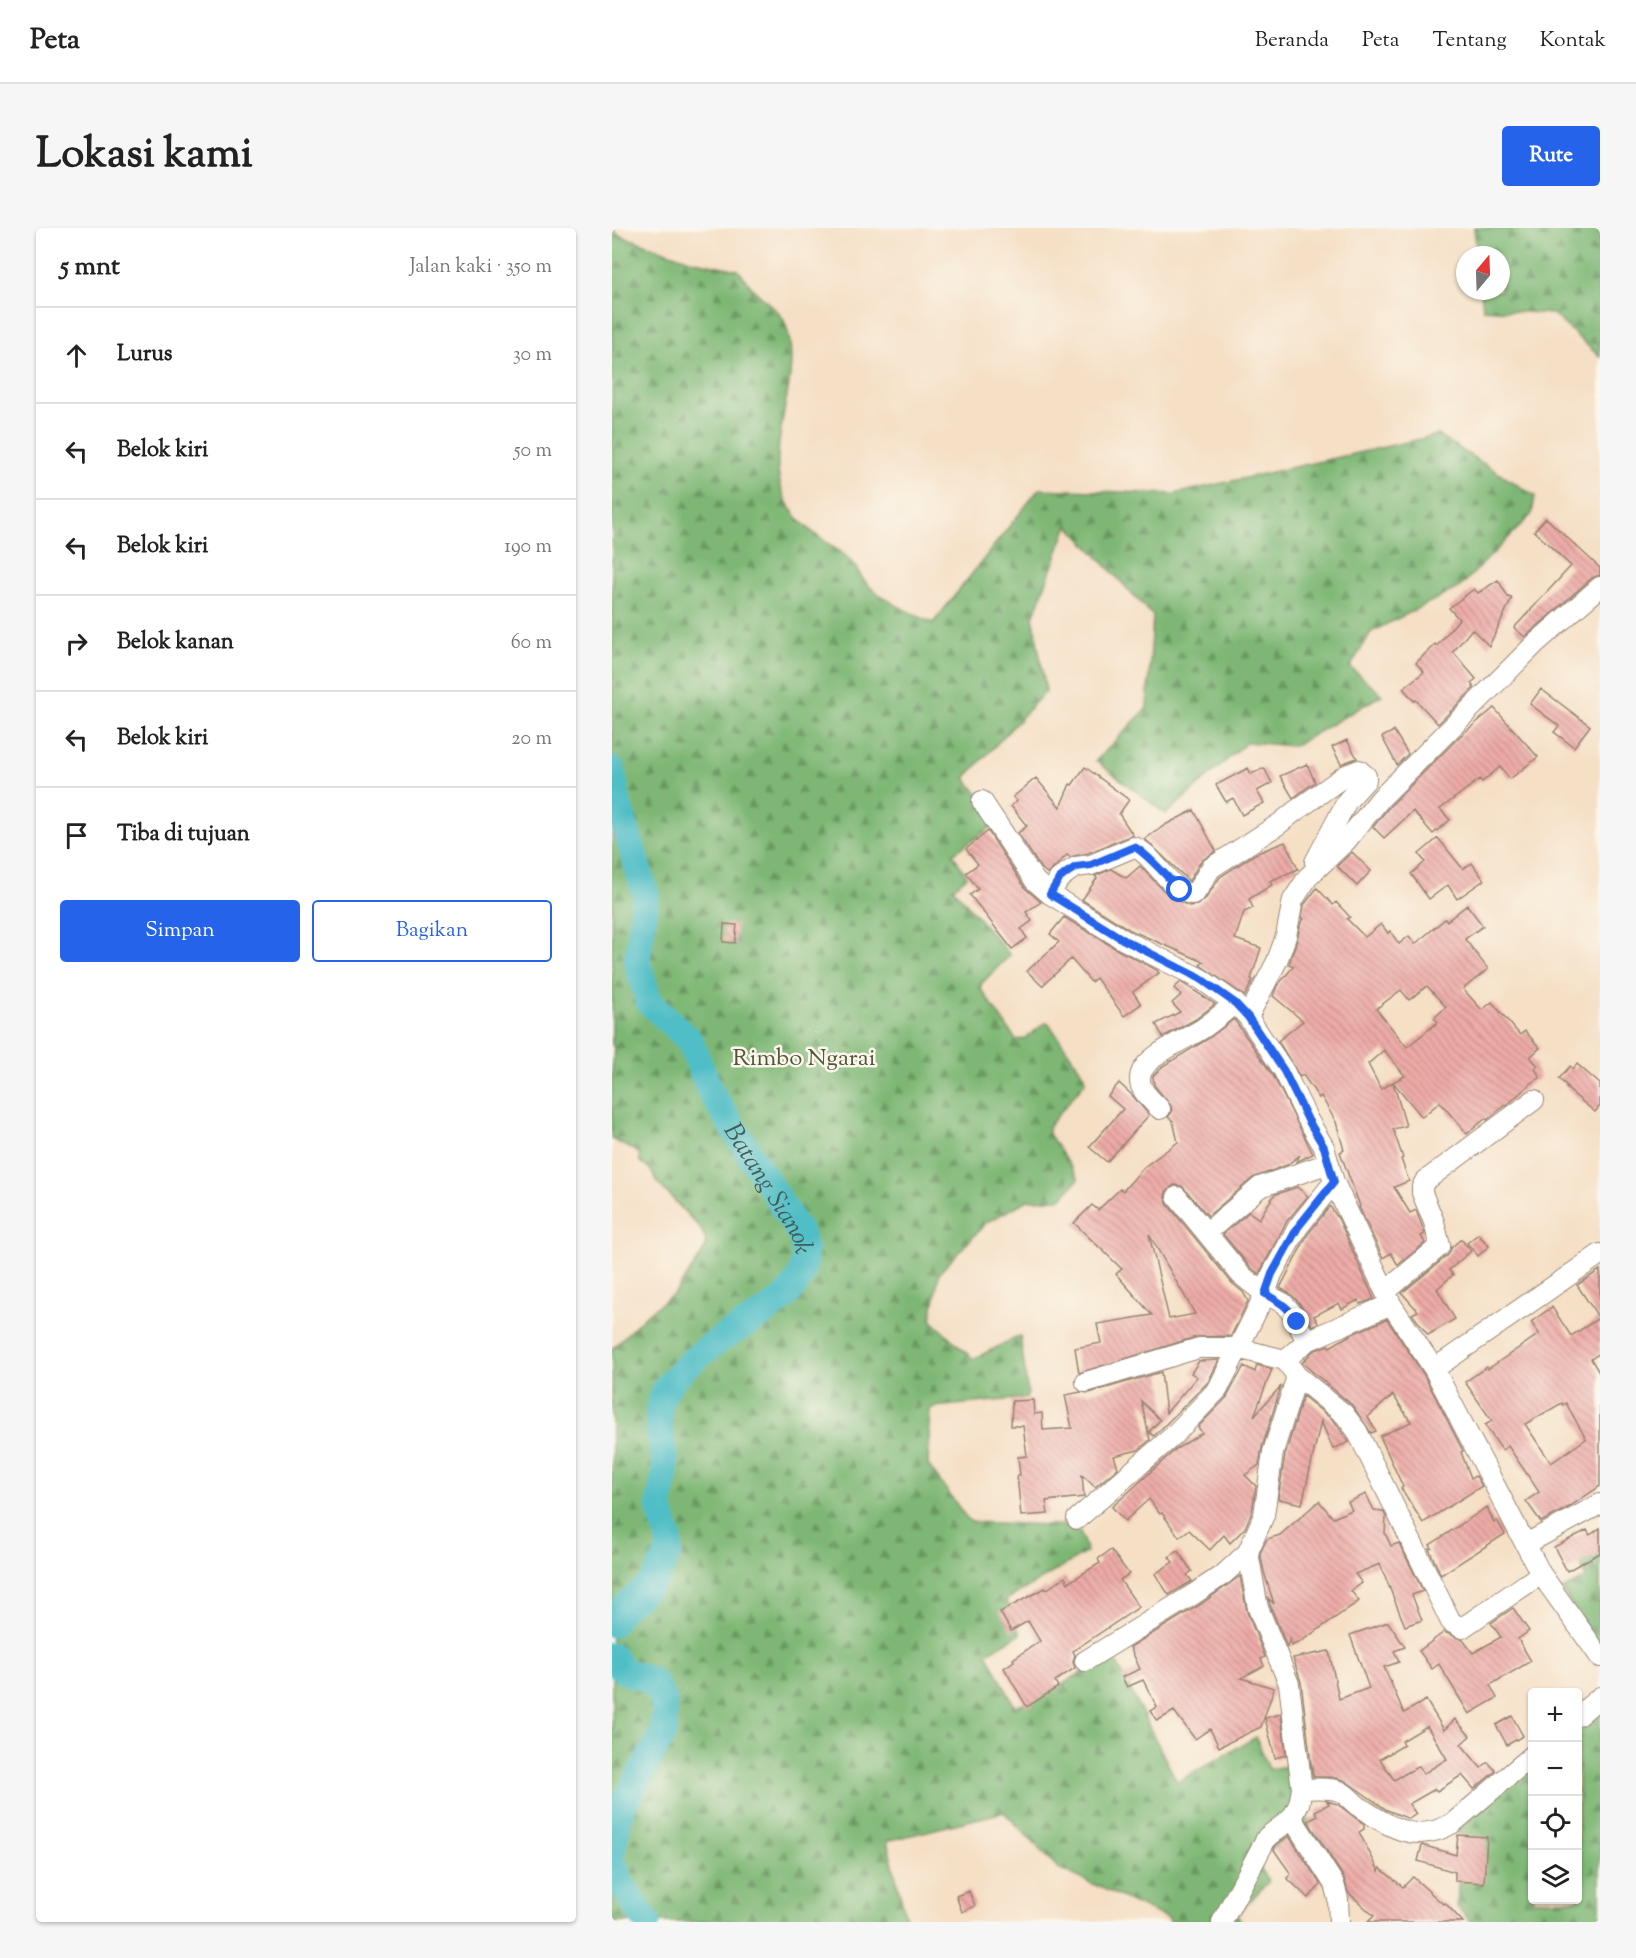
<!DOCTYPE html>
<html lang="id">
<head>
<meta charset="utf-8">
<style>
  :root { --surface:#fff; --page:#f6f6f6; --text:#222; --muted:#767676; --line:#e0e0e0; --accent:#2563eb }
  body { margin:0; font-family:"Sorts Mill Goudy",serif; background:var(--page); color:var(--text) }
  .controls { position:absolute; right:18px; bottom:18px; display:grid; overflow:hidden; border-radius:6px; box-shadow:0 2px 4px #0004 }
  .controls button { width:54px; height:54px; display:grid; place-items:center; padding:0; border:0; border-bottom:2px solid var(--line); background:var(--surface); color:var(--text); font:30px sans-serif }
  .compass { position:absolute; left:844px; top:18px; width:54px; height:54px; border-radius:50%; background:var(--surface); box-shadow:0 2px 4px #0004; rotate:19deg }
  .stop { position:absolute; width:18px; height:18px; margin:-14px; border:4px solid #2563eb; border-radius:50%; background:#fff }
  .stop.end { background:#2563eb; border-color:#fff; box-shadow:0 2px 6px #0008 }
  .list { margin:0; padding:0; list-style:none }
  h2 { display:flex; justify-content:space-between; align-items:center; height:78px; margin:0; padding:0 24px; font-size:26px }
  h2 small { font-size:20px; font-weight:400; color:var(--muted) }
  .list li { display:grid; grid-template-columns:39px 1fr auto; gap:18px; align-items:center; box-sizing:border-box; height:96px; padding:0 24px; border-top:2px solid var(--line) }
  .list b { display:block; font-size:22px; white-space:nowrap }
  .list em { font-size:20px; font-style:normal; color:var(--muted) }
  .actions { display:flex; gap:12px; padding:18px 24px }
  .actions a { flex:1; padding:14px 0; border:2px solid var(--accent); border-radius:6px; text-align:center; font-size:21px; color:var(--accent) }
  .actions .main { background:var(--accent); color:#fff }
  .icon { flex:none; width:33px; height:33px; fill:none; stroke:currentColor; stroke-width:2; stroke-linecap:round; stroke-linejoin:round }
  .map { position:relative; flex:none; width:988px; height:1694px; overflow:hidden; border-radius:6px }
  header { display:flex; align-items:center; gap:36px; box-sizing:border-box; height:84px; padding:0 30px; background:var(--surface); border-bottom:2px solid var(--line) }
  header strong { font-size:28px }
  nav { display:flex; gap:33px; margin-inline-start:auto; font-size:21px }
  .intro { display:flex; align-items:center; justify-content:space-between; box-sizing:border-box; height:144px; padding:0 36px }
  h1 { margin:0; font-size:42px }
  .button { padding:15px 27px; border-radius:6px; background:var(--accent); color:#fff; font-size:21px; font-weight:700 }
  main { display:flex; gap:36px; padding:0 36px }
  aside { flex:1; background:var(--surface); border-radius:6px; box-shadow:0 2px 4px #0004 }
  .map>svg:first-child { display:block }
  .forest { fill:url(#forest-firs); stroke:#5c7049; stroke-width:1.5 }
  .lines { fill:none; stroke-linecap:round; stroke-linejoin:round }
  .river { stroke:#50bec6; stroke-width:27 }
  .building { fill:url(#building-back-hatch); fill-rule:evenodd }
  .minor-casing { stroke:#988472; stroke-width:22 }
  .minor { stroke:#fff; stroke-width:20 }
  .route { stroke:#2563eb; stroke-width:8 }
  .labels { text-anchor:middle; stroke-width:5; stroke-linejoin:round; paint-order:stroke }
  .park-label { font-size:24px; fill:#545538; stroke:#fbf7ec }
  .water-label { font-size:26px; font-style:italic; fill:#425e59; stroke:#fbf7ec }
</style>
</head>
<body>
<header>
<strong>Peta</strong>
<nav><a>Beranda</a><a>Peta</a><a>Tentang</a><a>Kontak</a></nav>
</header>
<div class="intro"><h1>Lokasi kami</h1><a class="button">Rute</a></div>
<main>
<aside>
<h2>5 mnt<small>Jalan kaki · 350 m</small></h2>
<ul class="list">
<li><svg class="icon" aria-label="ahead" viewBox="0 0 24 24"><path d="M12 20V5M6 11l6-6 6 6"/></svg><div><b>Lurus</b></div><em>30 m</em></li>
<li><svg class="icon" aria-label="left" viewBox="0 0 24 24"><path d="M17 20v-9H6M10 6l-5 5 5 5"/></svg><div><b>Belok kiri</b></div><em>50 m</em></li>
<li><svg class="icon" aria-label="left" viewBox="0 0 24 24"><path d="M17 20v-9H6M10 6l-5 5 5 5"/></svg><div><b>Belok kiri</b></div><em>190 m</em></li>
<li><svg class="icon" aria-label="right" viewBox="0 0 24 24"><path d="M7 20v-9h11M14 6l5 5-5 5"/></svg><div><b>Belok kanan</b></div><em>60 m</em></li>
<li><svg class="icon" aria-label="left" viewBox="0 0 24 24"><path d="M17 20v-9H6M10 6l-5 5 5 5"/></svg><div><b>Belok kiri</b></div><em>20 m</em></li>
<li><svg class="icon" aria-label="arrive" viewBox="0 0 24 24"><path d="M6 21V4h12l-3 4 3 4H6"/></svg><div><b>Tiba di tujuan</b></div></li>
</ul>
<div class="actions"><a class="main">Simpan</a><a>Bagikan</a></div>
</aside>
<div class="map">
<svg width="988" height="1694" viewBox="0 0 988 1694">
  <defs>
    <pattern id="forest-firs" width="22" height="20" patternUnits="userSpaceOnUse" patternTransform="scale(1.5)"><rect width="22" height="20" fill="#7eb774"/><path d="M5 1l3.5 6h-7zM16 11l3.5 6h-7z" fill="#68955f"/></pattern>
    <pattern id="building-back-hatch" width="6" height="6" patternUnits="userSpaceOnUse" patternTransform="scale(1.5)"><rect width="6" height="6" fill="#eeaca8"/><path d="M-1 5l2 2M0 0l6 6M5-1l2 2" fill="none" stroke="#c28c88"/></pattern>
  </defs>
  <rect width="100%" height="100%" fill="#fbf7ec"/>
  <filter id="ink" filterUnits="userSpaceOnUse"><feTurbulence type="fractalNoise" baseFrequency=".0167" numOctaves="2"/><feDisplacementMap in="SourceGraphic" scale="12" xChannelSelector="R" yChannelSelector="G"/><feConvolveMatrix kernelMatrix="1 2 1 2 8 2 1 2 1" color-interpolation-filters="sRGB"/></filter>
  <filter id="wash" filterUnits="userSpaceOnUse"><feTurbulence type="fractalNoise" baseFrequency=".008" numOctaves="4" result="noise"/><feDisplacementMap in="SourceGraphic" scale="24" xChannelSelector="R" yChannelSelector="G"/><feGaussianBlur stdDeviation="1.35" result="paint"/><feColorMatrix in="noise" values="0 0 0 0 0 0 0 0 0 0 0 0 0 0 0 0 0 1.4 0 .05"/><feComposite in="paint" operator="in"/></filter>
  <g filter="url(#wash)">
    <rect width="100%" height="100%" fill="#f5dfc5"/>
    <!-- forest -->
    <path class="forest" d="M 862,0 L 988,0 L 988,129 L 941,86 L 871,81 L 869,63 L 889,63 L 889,27 L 865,27 Z
      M 0,1 L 7,7 L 78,32 L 126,42 C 132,49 137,57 143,63 C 155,75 171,84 175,101 C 193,163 140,232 183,287 C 197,305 219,316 236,330 C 244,337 247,348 255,356 C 267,370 304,388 321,395 L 427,261 L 562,266 L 826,207 L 923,268 L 920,286 L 848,359 L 759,404 L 738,439 L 770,467 L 682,518 L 635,514 L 554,586 L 484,533 L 535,480 L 541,388 L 456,297 L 421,389 L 434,463 L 353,550 L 388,593 L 341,626 L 355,649 L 341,660 L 398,727 L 369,756 L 369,761 L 404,812 L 412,811 L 433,795 L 437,796 L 472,847 L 473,854 L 437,898 L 437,906 L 466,950 L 466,952 L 448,971 L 416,972 L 375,994 L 327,1045 L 319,1092 L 361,1131 L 408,1108 L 416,1166 L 414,1170 L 322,1179 L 318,1181 L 316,1237 L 356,1292 L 360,1294 L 466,1298 L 475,1324 L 394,1372 L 408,1406 L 375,1425 L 403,1479 L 445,1460 L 500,1425 L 565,1554 L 644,1509 L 657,1541 L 699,1534 L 703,1561 L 695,1589 L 698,1598 L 642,1630 L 657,1653 L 625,1687 L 629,1694 L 558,1694 L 557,1691 L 446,1640 L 392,1584 L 275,1613 L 295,1694 L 0,1694 L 0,1121 L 35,1086 L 63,1065 L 86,1032 L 94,1018 L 93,1010 L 88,1000 L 45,954 L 38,941 L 28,934 L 27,925 L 0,911 L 0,845 L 2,820 L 0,816 Z
      M 988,1321 L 988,1420 L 950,1362 L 974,1350 L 967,1331 Z
      M 988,1478 L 988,1694 L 859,1694 L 845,1679 L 849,1608 L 845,1603 L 920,1536 L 921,1672 L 966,1672 L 966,1498 Z"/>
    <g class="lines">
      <!-- river -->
      <g class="river">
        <path id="s1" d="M 0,542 L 6,575 L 34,667 L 25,733 L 37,774 L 78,813 L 98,863 L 188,1006 C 209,1062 150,1085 112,1109 C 95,1120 69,1140 57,1156 C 37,1181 52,1211 53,1240 C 53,1254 47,1267 48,1281 C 50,1294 59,1306 57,1321 C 57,1326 53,1332 50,1337 C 47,1344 43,1351 38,1357 C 25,1369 8,1379 0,1396"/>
        <path d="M 0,1428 L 12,1443 L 40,1453 L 52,1472 L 52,1504 L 8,1583 L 0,1623"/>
        <path d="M 0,1632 L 9,1656 L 35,1694"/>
      </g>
    </g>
    <g id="blocks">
      <!-- building -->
      <path class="building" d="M 934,290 L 988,340 L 988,347 L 980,350 L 913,409 L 902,400 L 959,338 L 922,303 Z
        M 886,352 L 896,369 L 900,370 L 877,418 L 860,401 L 841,424 L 864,451 L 859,455 L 862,460 L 826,496 L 804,472 L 802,473 L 791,460 L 812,444 L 804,435 L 823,416 L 825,418 L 847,391 L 837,380 L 862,361 L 866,365 Z
        M 929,461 L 978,498 L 962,519 L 942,504 L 947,498 L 918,476 Z
        M 882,480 L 926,529 L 898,551 L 888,539 L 870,554 L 868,551 L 828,581 L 838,592 L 821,606 L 801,583 L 772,610 L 761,599 L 778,578 L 847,509 Z
        M 782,503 L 796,526 L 785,537 L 770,509 Z
        M 735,512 L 745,530 L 729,536 L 720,519 Z
        M 695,536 L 703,554 L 681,570 L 668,548 Z
        M 473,539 L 517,572 L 507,586 L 521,607 L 476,625 L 458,629 L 455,627 L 436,646 L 428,639 L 406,605 L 415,598 L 399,578 L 405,573 L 401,569 L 424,550 L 448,579 L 458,556 L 460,557 Z
        M 636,540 L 639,546 L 652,540 L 660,555 L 645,563 L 652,575 L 630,587 L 621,570 L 614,574 L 604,557 Z
        M 582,582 L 604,623 L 589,633 L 577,653 L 533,611 L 553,597 Z
        M 376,603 L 413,660 L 429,674 L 414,684 L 420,693 L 409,701 L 415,710 L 400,721 L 358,667 L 366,661 L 354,645 L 366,636 L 354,621 Z
        M 826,610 L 851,641 L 860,635 L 872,652 L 845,671 L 836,657 L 817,671 L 799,646 L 813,634 L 807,626 Z
        M 673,614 L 686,641 L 658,653 L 660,657 L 637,671 L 641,680 L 632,684 L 623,711 L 649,720 L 639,751 L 641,752 L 633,768 L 588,737 L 592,734 L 518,702 L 470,672 L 485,650 L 483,648 L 499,641 L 514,650 L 528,638 L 558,669 L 577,678 L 585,677 L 594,670 L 608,649 L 643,626 Z
        M 740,624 L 759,643 L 745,658 L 725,638 Z
        M 705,660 L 721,677 L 724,674 L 738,689 L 735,691 L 753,709 L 769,696 L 776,705 L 778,703 L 787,716 L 797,708 L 803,716 L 833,691 L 835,693 L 855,677 L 871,698 L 853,711 L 876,741 L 851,761 L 870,782 L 880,774 L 908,807 L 913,803 L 928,820 L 918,829 L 926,838 L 923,840 L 928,850 L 920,854 L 894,878 L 893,877 L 875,892 L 874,890 L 855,906 L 828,874 L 810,889 L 781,854 L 793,848 L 772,822 L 756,836 L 769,861 L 781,854 L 794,898 L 781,901 L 791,930 L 789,931 L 797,953 L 782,959 L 798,985 L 804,982 L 813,1006 L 809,1008 L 813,1015 L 786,1037 L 779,1025 L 771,1030 L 747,979 L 748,978 L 728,924 L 732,922 L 724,894 L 709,868 L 707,870 L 691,847 L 688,849 L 666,813 L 691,793 L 661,768 L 665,758 L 682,738 L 677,736 L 685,712 L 689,694 L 692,691 L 690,690 L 692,677 ZM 815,758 L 834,779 L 822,790 L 826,794 L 795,819 L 764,781 L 789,762 L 797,772 Z
        M 452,689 L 506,722 L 545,742 L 547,745 L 521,764 L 529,776 L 512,788 L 484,750 L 479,754 L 459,731 L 430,758 L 415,743 L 447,714 L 438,706 Z
        M 112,696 L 125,697 L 123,715 L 111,714 Z
        M 569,754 L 603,776 L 584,791 L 551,809 L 544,796 L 568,784 L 560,775 L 569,767 L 562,760 Z
        M 622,791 L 662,849 L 701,926 L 684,934 L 688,927 L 675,937 L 641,950 L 596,988 L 570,958 L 562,957 L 554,964 L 553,970 L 556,977 L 620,1055 L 631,1064 L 636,1073 L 619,1108 L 584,1109 L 467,1145 L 463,1120 L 489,1115 L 485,1096 L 540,1087 L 504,1046 L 510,1041 L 462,995 L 480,977 L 486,982 L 508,961 L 511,963 L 532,939 L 566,914 L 561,893 L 556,889 L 560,884 L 559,878 L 542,857 L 541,848 L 551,838 L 596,811 ZM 537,1006 L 583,1086 L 557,1091 Z
        M 965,836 L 988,856 L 988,878 L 983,884 L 954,860 L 956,859 L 947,851 L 958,838 L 961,841 Z
        M 507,855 L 520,867 L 537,887 L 495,934 L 477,919 L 511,881 L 496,868 Z
        M 685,959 L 696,968 L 675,993 L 647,1046 L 637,1038 L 611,1006 L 637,984 L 647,991 L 662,967 Z
        M 718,978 L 727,992 L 762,1071 L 748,1076 L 746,1072 L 730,1081 L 727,1075 L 702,1088 L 706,1095 L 700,1098 L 688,1076 L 680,1067 L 668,1060 L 696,1006 Z
        M 866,1006 L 877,1018 L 866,1028 L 855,1015 Z
        M 849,1011 L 859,1023 L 837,1042 L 841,1047 L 825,1061 L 843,1091 L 816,1107 L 800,1086 L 806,1083 L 790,1065 L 836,1027 L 840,1019 Z
        M 988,1042 L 988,1125 L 979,1131 L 988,1146 L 988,1258 L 957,1279 L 929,1294 L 914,1273 L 927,1264 L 896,1218 L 890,1222 L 873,1197 L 880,1193 L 853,1154 L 875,1139 L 876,1141 L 927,1106 L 919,1094 L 940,1079 L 959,1108 L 987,1090 L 965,1057 ZM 950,1175 L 951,1177 L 954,1175 L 974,1211 L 939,1235 L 913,1196 Z
        M 775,1091 L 812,1147 L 851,1223 L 849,1224 L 859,1250 L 864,1248 L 870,1258 L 811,1295 L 789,1260 L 791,1259 L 768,1208 L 799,1194 L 781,1167 L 756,1189 L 764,1203 L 759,1205 L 740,1177 L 690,1135 L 701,1123 L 716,1117 L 718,1119 L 738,1107 Z
        M 607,1132 L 596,1154 L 542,1208 L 537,1204 L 548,1192 L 529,1173 L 538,1212 L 526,1222 L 502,1228 L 506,1240 L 483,1259 L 470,1247 L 472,1269 L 434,1273 L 436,1286 L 409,1288 L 405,1247 L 408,1247 L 406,1229 L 415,1228 L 411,1198 L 399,1198 L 400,1173 L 421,1172 L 422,1186 L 430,1185 L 431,1202 L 460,1200 L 453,1167 L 469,1164 L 477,1165 L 549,1144 L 554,1185 L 585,1149 L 579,1145 L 587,1133 Z
        M 645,1137 L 660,1141 L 642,1188 L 669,1158 L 650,1220 L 647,1237 L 633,1247 L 644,1258 L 640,1284 L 633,1300 L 618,1315 L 612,1307 L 598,1322 L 577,1302 L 567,1309 L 550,1285 L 548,1286 L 537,1271 L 513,1293 L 500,1279 L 564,1221 L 590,1205 L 586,1199 L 615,1169 L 632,1138 L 643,1144 Z
        M 691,1168 L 723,1194 L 737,1214 L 721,1221 L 709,1193 L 690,1276 L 666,1271 L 673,1227 Z
        M 754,1266 L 762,1282 L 771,1283 L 774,1289 L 773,1305 L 779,1318 L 787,1315 L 811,1363 L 800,1367 L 810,1392 L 793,1398 L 768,1336 L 743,1346 L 750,1355 L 739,1363 L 747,1373 L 688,1414 L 679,1418 L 678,1410 L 675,1419 L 658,1377 L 656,1370 L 662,1376 L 652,1344 L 648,1325 L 655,1311 L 668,1307 L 707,1273 L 721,1290 L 740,1282 L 736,1274 Z
        M 875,1279 L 882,1295 L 885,1293 L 893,1306 L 829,1347 L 817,1321 L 820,1320 L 818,1317 Z
        M 988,1300 L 988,1325 L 955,1343 L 942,1319 L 975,1302 L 978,1307 Z
        M 499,1322 L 517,1346 L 508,1352 L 527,1379 L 461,1423 L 463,1427 L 461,1434 L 463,1440 L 443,1453 L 446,1459 L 415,1479 L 392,1440 L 402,1433 L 401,1431 L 428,1413 L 416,1393 L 399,1403 L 388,1384 L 433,1360 L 434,1362 L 453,1349 L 456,1355 L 488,1335 L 486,1331 Z
        M 566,1323 L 580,1343 L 575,1347 L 580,1353 L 557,1367 L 543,1346 L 561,1334 L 557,1329 Z
        M 628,1348 L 635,1384 L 653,1429 L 649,1431 L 652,1438 L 629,1450 L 662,1460 L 649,1499 L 607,1519 L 598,1501 L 583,1511 L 562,1483 L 545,1493 L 538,1483 L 545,1479 L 531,1452 L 515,1459 L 510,1449 L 528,1441 L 518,1419 L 589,1376 Z
        M 901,1380 L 917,1403 L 906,1411 L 919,1433 L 878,1457 L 885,1470 L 857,1486 L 827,1436 L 820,1441 L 807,1423 L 832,1404 L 851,1412 L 861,1425 L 889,1409 L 879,1395 Z
        M 776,1394 L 793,1419 L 782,1423 L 787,1434 L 772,1439 L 792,1485 L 814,1472 L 832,1502 L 843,1491 L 858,1508 L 849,1516 L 869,1540 L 876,1534 L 884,1543 L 862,1561 L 850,1547 L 825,1563 L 823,1561 L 797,1576 L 804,1586 L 797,1591 L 775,1582 L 732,1552 L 719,1549 L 702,1549 L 700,1544 L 689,1454 L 681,1430 L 717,1423 L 727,1471 L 757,1460 L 738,1407 ZM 815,1498 L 835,1531 L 811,1546 L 807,1538 L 782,1552 L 768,1531 L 792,1517 L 790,1513 Z
        M 669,1486 L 674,1527 L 663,1530 L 653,1490 Z
        M 900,1488 L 911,1508 L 895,1517 L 884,1497 Z
        M 715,1573 L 725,1576 L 752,1596 L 752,1601 L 747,1604 L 767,1643 L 768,1640 L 791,1659 L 801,1649 L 831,1676 L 833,1675 L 851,1694 L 756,1694 L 762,1688 L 736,1664 L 732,1650 L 696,1593 L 706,1588 L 703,1583 L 717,1576 Z
        M 846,1607 L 875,1609 L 872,1655 L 843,1653 L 843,1644 L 806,1633 L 810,1617 L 844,1627 Z
        M 677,1608 L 709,1657 L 696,1670 L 675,1650 L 679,1646 L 662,1622 L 664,1617 Z
        M 357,1663 L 363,1678 L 350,1684 L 344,1668 Z"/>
    </g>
  </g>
  <g filter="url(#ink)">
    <use href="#blocks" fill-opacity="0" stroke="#988472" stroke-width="1.5"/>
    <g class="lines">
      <defs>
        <path id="minor" d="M 370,573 L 423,653 L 438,666 L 512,712 L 589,751 L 623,775 L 636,789 L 672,843 L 696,892 L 712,919 L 722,954 L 779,1076 L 822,1141 L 929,1346 L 988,1429
          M 438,666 L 447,651 L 456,644 L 464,639 L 479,637 L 522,619 C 541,625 558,664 580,666 L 584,664 L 599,640 L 667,596 L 682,584 L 734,547 L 747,542 L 754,548 L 754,552 L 735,573 L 703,634
          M 636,789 L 665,733 L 674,708 L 681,672 L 696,649 L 734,613 L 769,570 L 924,415 L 988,359
          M 548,881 C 541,873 527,863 528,851 C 528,829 575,811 590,801 C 602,793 612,784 623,775
          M 565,969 L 629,1047 L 653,1066 L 671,1075 L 679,1084 L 695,1113
          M 593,1003 L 600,1000 L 648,959 L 717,935
          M 774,1063 L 828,1018 L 822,994 L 810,965 L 810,959 L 813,953 L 922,872
          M 822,1141 L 988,1026
          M 685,1148 L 732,1186 L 745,1203 L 839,1394 L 850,1400 L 929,1346
          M 474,1154 L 587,1120 L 625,1120 L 673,1132
          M 465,1291 L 562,1207 L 606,1161 L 653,1066 L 660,1046 L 686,999 L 722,954
          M 914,1316 L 988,1276
          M 473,1433 L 582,1366 L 612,1346 L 636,1324 L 652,1287 L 661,1224 L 685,1148 L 673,1132 L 695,1113 L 779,1076
          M 966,1488 L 988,1469
          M 690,1561 C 701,1561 716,1559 727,1563 C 735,1566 739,1573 746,1578 C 778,1599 803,1617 841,1595 L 921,1527
          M 680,1590 L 722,1656 L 726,1671 L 727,1694
          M 610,1694 L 655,1609 L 680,1590 L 687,1576 L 690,1561 L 677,1456 L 646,1380 L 636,1324"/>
      </defs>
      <!-- minor casing -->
      <use href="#minor" class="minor-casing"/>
      <!-- minor -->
      <use href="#minor" class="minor"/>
    </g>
  </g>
  <g class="lines" filter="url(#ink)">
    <!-- route -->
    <path class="route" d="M 568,662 C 558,652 533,623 522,619 L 479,637 L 464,639 L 456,644 L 447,651 L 438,666 L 512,712 L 589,751 L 623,775 L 636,789 L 672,843 L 696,892 L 712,919 L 722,954 L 686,999 L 660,1046 L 653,1066 C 668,1074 677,1079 685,1094"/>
  </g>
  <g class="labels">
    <!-- park labels -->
    <g class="park-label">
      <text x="192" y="837">Rimbo Ngarai</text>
    </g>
    <!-- water labels -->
    <g class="water-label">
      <text dy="9" stroke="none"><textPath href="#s1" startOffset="464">Batang Sianok</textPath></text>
    </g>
  </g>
</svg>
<div class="controls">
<button>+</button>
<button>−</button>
<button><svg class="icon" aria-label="locate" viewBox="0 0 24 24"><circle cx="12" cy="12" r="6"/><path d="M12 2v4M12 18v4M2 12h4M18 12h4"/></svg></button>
<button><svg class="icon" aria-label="layers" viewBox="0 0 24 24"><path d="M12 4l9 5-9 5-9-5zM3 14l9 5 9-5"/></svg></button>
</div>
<svg class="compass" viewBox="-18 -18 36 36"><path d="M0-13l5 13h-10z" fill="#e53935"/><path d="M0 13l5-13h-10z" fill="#767676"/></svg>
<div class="stop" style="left:568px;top:662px"></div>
<div class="stop end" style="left:685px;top:1094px"></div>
</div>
</main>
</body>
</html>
